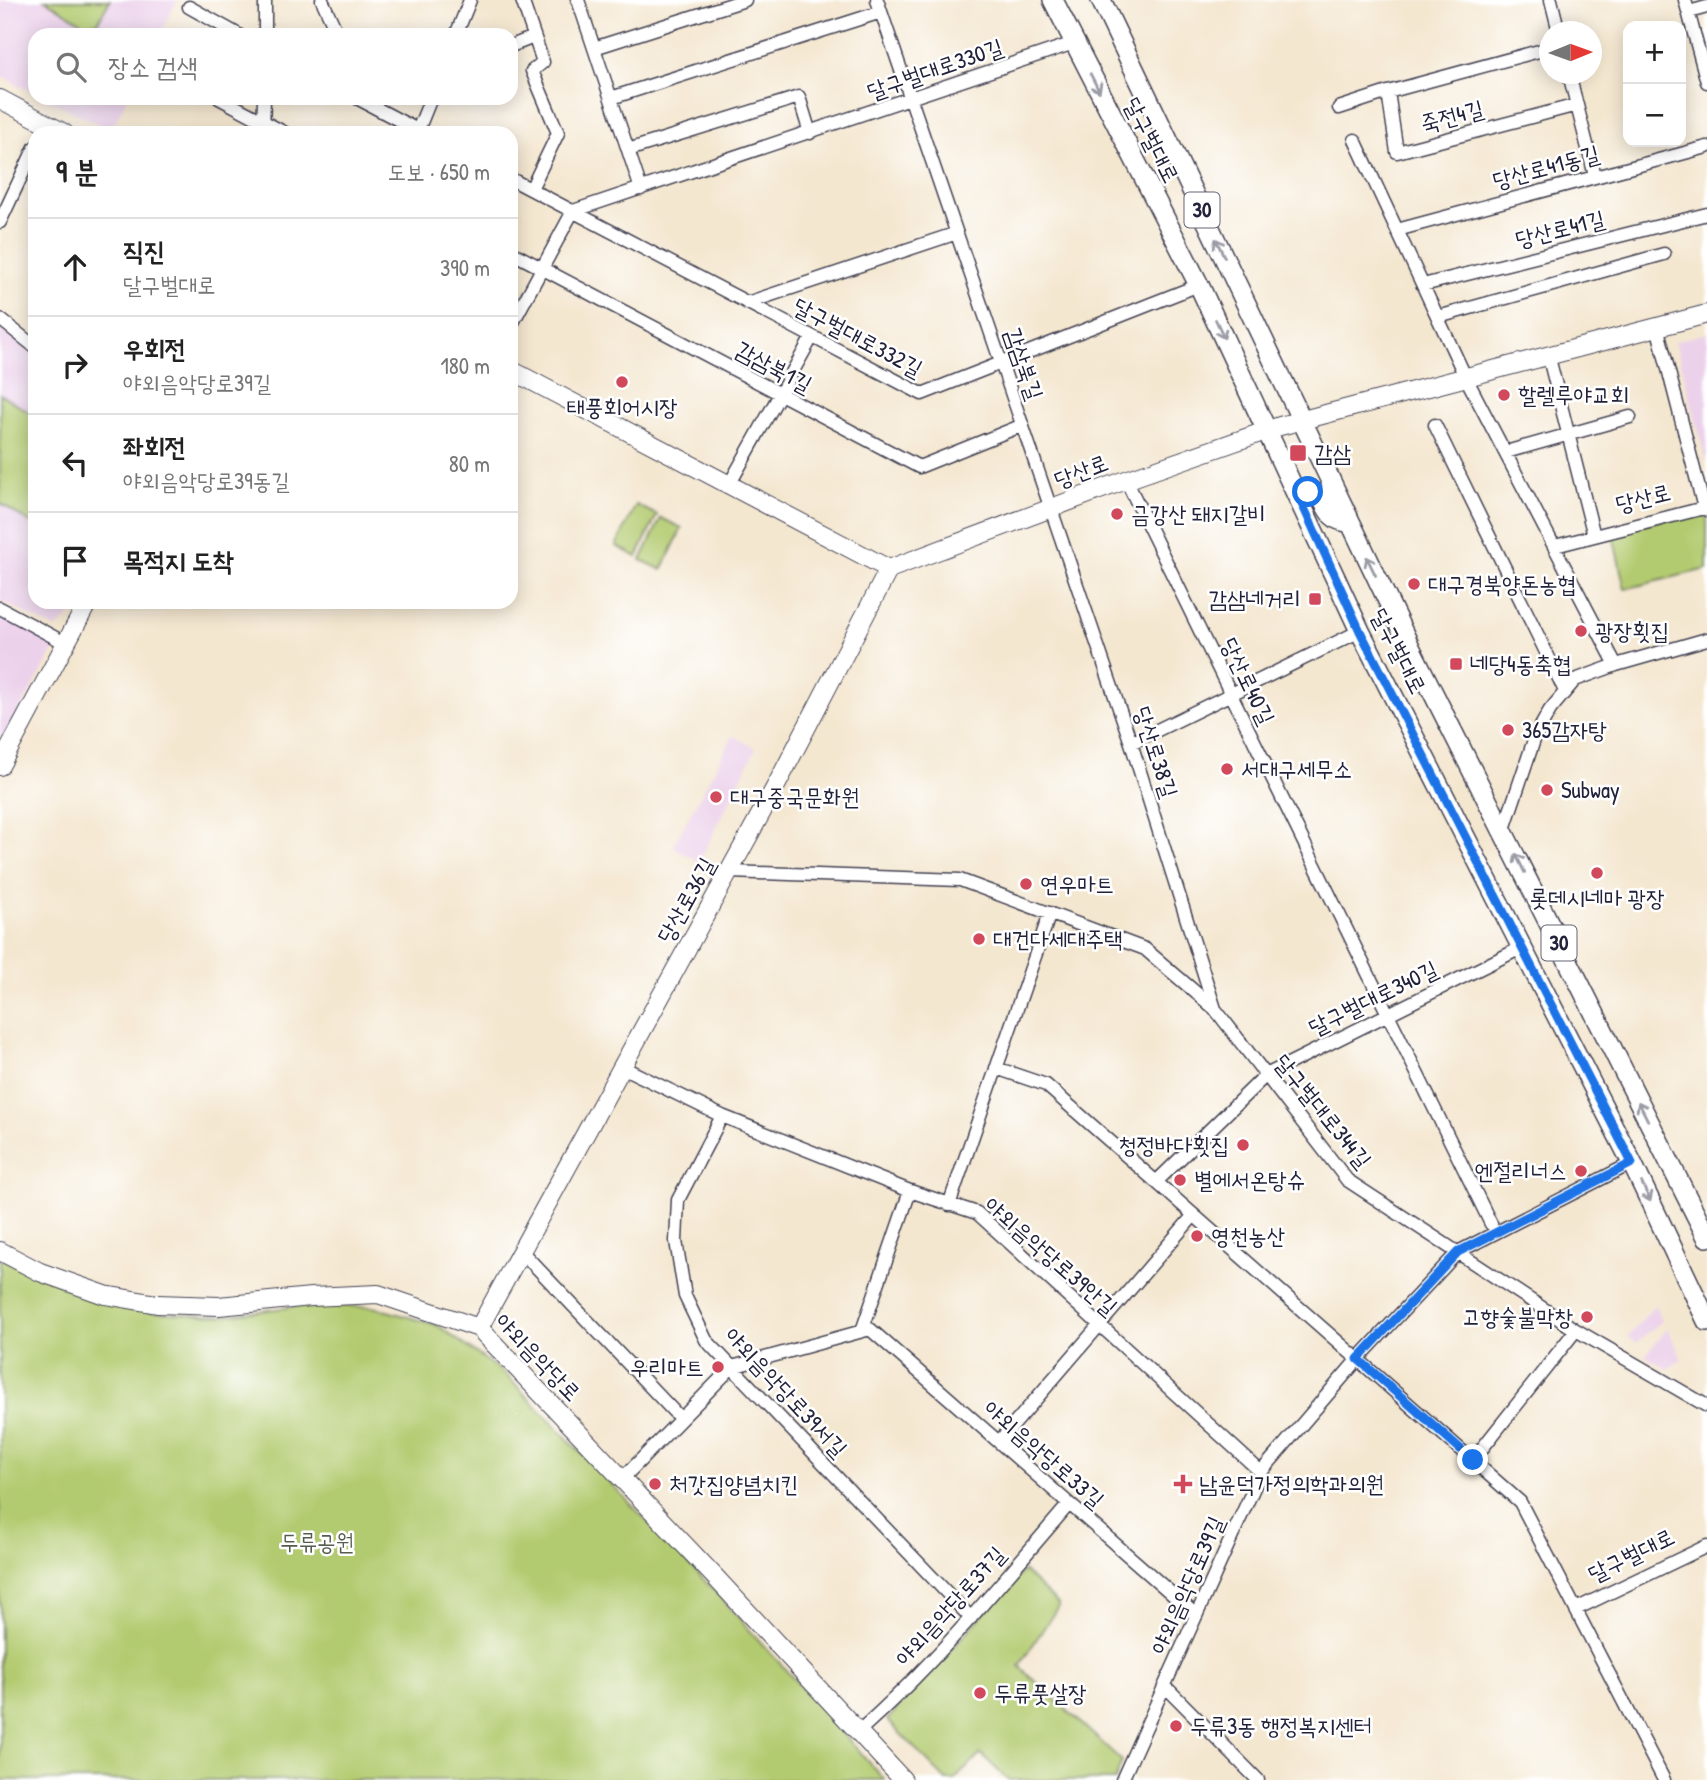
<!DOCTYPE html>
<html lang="ko">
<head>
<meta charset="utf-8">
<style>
  :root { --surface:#fff; --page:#f2f2f2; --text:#222; --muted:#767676; --line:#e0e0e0 }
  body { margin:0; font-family:"Patrick Hand","Poor Story",sans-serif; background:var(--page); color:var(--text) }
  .controls { position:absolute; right:21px; top:21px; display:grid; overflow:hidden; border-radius:14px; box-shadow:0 4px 18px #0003 }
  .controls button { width:63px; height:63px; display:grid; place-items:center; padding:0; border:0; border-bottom:2px solid var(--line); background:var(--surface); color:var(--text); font:35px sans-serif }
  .compass { position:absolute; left:1539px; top:21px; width:63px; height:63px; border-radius:50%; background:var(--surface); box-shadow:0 4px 18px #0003; rotate:89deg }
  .stop { position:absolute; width:21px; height:21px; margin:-16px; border:5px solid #1a73e8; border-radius:50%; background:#fff }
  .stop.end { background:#1a73e8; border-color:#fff; box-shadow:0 2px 7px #0008 }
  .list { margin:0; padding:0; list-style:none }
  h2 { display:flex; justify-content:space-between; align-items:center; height:91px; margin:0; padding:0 28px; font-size:30px }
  h2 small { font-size:23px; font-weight:400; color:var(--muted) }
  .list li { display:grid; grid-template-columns:46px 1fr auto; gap:21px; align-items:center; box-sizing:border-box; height:98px; padding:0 28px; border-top:2px solid var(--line) }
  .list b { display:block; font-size:26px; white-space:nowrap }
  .list p { margin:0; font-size:23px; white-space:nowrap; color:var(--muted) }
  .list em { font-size:23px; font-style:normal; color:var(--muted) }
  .icon { flex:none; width:38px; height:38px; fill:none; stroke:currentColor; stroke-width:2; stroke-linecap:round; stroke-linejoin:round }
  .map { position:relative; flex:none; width:1707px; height:1780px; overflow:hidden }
  .search { position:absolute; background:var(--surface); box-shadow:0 4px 18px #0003; left:28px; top:28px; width:490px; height:77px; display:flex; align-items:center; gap:18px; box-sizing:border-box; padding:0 24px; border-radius:21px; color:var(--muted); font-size:26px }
  .panel { position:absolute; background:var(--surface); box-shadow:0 4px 18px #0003; left:28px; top:126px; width:490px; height:483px; border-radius:21px }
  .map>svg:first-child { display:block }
  .built { fill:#ecd1eb }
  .green { fill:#b3cb70; stroke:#6a7656; stroke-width:2 }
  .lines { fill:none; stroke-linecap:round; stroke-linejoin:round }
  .street-casing { stroke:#424051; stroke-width:15 }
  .secondary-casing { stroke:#424051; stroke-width:20 }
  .primary-casing { stroke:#424051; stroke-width:22 }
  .street { stroke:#fff; stroke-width:12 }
  .secondary { stroke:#fff; stroke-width:18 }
  .primary { stroke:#fff; stroke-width:19 }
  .oneway { stroke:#9c9ca7 }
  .route { stroke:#1a73e8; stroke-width:9 }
  .poi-dot { fill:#d1495b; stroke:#fff; stroke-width:2.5 }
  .labels { text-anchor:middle; stroke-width:5; stroke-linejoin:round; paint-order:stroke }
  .shield { fill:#fff; stroke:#646476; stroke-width:2 }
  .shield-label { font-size:21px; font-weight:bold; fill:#22223b }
  .street-label { font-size:23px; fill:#22223b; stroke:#fff }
  .poi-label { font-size:23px; fill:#22223b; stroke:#fff; text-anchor:start }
  .park-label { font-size:23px; fill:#555d4e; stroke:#fff }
</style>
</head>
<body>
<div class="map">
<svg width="1707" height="1780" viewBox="0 0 1707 1780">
  <rect width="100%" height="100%" fill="#fff"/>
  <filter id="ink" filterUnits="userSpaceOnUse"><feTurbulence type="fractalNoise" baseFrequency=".0143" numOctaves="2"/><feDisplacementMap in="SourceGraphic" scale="14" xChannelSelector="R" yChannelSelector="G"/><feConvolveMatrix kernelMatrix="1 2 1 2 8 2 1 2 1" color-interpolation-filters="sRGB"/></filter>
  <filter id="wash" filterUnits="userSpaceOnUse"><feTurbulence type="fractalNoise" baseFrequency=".00686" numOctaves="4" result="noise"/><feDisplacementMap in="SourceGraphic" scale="28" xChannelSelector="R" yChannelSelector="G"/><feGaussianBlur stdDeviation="1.57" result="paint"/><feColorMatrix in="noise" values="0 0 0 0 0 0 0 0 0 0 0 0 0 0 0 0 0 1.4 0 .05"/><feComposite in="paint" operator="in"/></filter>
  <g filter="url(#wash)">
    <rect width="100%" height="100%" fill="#f4e7d0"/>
    <!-- built -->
    <path class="built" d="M 0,0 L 177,0 L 160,35 L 35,35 L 35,93 L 0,76 Z
      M 45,98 L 127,98 L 111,130 Z
      M 0,326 L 35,354 L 35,602 L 76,602 L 67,619 L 55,629 L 0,600 Z
      M 1707,333 L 1707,464 L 1675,341 Z
      M 0,613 L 58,643 L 0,745 Z
      M 733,736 L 756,748 L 699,862 L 673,846 Z
      M 1655,1305 L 1662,1321 L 1636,1343 L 1628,1337 Z
      M 1668,1328 L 1682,1359 L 1668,1369 L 1645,1356 Z"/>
    <!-- green -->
    <path class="green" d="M 45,0 L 110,0 L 98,22 L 86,25 Z
      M 0,394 L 35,416 L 35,526 L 0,503 Z
      M 636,505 L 657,515 L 637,557 L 616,546 Z
      M 1707,510 L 1707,569 L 1625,589 L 1612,531 Z
      M 661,518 L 682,528 L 662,570 L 641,560 Z
      M 0,1258 L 101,1301 L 151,1312 L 221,1316 L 306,1305 L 373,1307 L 437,1325 L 506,1375 L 710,1586 L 885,1780 L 0,1780 Z
      M 1023,1571 L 1059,1605 L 1019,1666 L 1122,1761 L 1115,1780 L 1008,1780 L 981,1754 L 954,1780 L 946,1780 L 887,1720 Z"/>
  </g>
  <g filter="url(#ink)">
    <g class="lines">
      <defs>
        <path id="street" d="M 322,0 L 338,35
          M 522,0 L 543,62 L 532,71 L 558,133 L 531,189
          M 578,0 L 641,189
          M 877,0 L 1131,743 L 1215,1009
          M 1551,0 L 1559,32
          M 1685,0 L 1707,82
          M 189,7 L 239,35
          M 1689,12 L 1707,7
          M 265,35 L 265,0
          M 456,35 L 470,0
          M 511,46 L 534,37
          M 594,48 L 745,0
          M 1569,74 L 1595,176
          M 1388,92 L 1397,152 L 1577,105
          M 219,98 L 285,133
          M 357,98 L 423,133
          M 611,98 L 881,12
          M 1339,108 L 1388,92 L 1550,48
          M 418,130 L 431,98
          M 263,133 L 264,98
          M 1355,140 L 1465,376 L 1616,665
          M 628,150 L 799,97 L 810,133
          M 511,179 L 922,394 L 1199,285
          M 0,222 L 35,147
          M 1397,230 L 1707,147
          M 511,252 L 919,467 L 1023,425
          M 1423,285 L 1707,214
          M 747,303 L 957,233
          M 1438,317 L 1664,254
          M 0,319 L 35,347
          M 511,326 L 573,211 L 1074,43
          M 1657,326 L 1704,508 L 1707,510
          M 1548,354 L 1594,536
          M 1435,425 L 1565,691
          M 1506,452 L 1630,417
          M 1126,480 L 1491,1224
          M 729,485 L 812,337
          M 1555,546 L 1704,508
          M 0,608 L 65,643
          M 1131,743 L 1360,631
          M 1504,829 L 1535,737 L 1550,710 L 1575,680 L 1616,665 L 1707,639
          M 729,872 L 960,880 L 1145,949 L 1215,1009 L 1347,1180 L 1576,1330 L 1707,1406
          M 622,1067 L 722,1116 L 910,1191 L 977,1213 L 1261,1472
          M 996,1068 L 1046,1085 L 1520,1502 L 1664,1780
          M 722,1116 L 678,1200 L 676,1241 L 685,1296 L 706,1340 L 971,1618
          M 1156,1182 L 1266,1075 L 1523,947
          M 949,1205 L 1050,913
          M 521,1251 L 681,1419
          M 862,1331 L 910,1191
          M 999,1442 L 1194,1215
          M 1473,1460 L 1576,1330
          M 622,1479 L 732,1367 L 870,1329 L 1196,1615
          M 1576,1609 L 1707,1546
          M 1165,1686 L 1258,1780
          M 858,1732 C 936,1663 1002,1582 1069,1504
          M 1122,1780 L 1261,1472 L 1358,1359 L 1458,1252 L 1632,1163"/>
        <path id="secondary" d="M 0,99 L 64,133
          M 511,370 L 889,569 L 1126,480 L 1280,426 L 1707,314
          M 0,766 L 88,602
          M 0,1251 L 40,1272 L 105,1295 L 157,1304 L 219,1306 L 311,1297 L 378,1294 L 479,1328 L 716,1578 L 903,1780
          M 479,1328 L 776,786 L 889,569"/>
        <path id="primary" d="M 1053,0 L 1199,285 L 1360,631 L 1632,1163 L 1707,1321
          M 1101,0 L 1411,649 L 1707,1237
          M 1299,497 C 1332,480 1317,521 1349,522"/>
      </defs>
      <!-- street casing -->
      <use href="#street" class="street-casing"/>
      <!-- secondary casing -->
      <use href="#secondary" class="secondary-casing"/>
      <!-- primary casing -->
      <use href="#primary" class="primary-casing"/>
      <!-- street -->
      <use href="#street" class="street"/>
      <!-- secondary -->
      <use href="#secondary" class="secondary"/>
      <!-- primary -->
      <use href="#primary" class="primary"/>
    </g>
    <!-- one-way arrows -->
    <defs><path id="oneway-shaft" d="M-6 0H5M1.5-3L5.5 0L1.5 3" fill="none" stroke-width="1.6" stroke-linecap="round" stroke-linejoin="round" transform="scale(1.75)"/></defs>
    <g class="oneway">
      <use href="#oneway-shaft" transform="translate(1095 83) rotate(63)"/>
      <use href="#oneway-shaft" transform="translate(1220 248) rotate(-116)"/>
      <use href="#oneway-shaft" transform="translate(1220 329) rotate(65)"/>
      <use href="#oneway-shaft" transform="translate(1371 566) rotate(-116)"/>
      <use href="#oneway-shaft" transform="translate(1520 863) rotate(-116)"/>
      <use href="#oneway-shaft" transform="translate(1643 1111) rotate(-117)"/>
      <use href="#oneway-shaft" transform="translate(1646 1192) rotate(65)"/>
    </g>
  </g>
  <g class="lines" filter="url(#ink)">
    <!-- route -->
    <path class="route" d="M 1308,492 L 1299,497 L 1360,631 L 1632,1163 L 1458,1252 L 1358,1359 L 1473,1460"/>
  </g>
  <!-- markers -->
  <g class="poi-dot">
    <circle cx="622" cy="382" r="7"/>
    <circle cx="1504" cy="395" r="7"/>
    <rect x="1289" y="444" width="18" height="18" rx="3.5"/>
    <circle cx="1117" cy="514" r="7"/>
    <circle cx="1414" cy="584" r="7"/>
    <rect x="1308" y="592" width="14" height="14" rx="3.5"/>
    <circle cx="1581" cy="631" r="7"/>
    <rect x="1449" y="657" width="14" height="14" rx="3.5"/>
    <circle cx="1508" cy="730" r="7"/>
    <circle cx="1227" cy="769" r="7"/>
    <circle cx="1547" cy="790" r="7"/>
    <circle cx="716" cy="797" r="7"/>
    <circle cx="1597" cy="873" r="7"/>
    <circle cx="1026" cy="884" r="7"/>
    <circle cx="979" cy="939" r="7"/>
    <circle cx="1243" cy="1145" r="7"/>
    <circle cx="1581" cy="1171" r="7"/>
    <circle cx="1180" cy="1180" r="7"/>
    <circle cx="1197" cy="1236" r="7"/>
    <circle cx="1587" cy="1317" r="7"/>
    <circle cx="718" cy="1367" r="7"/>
    <circle cx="655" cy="1484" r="7"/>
    <path d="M1179.5 1473.5h7v7h7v7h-7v7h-7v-7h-7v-7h7z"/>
    <circle cx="980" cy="1693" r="7"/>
    <circle cx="1176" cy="1726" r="7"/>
  </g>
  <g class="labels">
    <!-- shield labels -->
    <g class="shield">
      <rect x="1184.5" y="192.5" width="35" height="35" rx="5"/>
      <rect x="1541.5" y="925.5" width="35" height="35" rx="5"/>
    </g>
    <g class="shield-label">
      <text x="1202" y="217">30</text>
      <text x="1559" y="950">30</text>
    </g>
    <!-- street labels -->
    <g class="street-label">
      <text transform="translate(935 69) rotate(-19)" y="8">달구벌대로330길</text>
      <text transform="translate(1452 116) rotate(-15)" y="8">죽전4길</text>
      <text transform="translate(1152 140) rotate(63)" y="8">달구벌대로</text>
      <text transform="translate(1546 167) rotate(-15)" y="8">당산로41동길</text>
      <text transform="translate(1560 229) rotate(-14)" y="8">당산로41길</text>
      <text transform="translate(858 337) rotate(28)" y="8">달구벌대로332길</text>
      <text transform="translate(1024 364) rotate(71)" y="8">감삼북길</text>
      <text transform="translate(774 367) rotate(28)" y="8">감삼북1길</text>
      <text transform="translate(1081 471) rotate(-21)" y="8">당산로</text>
      <text transform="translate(1643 498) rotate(-14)" y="8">당산로</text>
      <text transform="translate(1399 651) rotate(63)" y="8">달구벌대로</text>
      <text transform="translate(1248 681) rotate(64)" y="8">당산로40길</text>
      <text transform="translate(1156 752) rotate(72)" y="8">당산로38길</text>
      <text transform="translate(686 900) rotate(-61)" y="8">당산로36길</text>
      <text transform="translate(1373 998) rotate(-26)" y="8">달구벌대로340길</text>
      <text transform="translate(1323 1111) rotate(51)" y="8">달구벌대로344길</text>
      <text transform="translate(1051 1256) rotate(41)" y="8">야외음악당로39안길</text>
      <text transform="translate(538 1357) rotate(46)" y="8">야외음악당로</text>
      <text transform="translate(786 1392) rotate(47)" y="8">야외음악당로39서길</text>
      <text transform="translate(1044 1454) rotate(41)" y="8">야외음악당로33길</text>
      <text transform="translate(1631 1555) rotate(-26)" y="8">달구벌대로</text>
      <text transform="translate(1187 1585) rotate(-66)" y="8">야외음악당로39길</text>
      <text transform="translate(950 1606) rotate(-48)" y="8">야외음악당로37길</text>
    </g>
    <!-- poi labels -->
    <g class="poi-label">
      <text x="1518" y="403">할렐루야교회</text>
      <text x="622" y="415" text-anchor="middle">태풍회어시장</text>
      <text x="1314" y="461">감삼</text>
      <text x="1131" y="522">금강산 돼지갈비</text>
      <text x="1428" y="592">대구경북양돈농협</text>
      <text x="1301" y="607" text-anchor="end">감삼네거리</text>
      <text x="1595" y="639">광장횟집</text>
      <text x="1470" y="672">네당4동축협</text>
      <text x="1522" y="738">365감자탕</text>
      <text x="1241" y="777">서대구세무소</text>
      <text x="1561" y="798">Subway</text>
      <text x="730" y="805">대구중국문화원</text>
      <text x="1040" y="892">연우마트</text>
      <text x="1597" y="906" text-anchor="middle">롯데시네마 광장</text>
      <text x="993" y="947">대건다세대주택</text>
      <text x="1229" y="1153" text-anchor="end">청정바다횟집</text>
      <text x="1567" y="1179" text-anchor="end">엔절리너스</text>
      <text x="1194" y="1188">별에서온탕슈</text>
      <text x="1211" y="1244">영천농산</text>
      <text x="1573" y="1325" text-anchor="end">고향숯불막창</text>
      <text x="704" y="1375" text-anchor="end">우리마트</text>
      <text x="669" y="1492">처갓집양념치킨</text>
      <text x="1199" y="1492">남윤덕가정의학과의원</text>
      <text x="994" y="1701">두류풋살장</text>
      <text x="1190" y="1734">두류3동 행정복지센터</text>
    </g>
    <!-- park labels -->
    <g class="park-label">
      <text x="317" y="1550">두류공원</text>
    </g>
  </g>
</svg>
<div class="controls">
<button>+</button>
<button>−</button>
</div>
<svg class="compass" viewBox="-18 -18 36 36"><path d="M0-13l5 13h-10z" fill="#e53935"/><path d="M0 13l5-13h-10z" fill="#767676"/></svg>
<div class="stop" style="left:1308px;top:492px"></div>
<div class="stop end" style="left:1473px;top:1460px"></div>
<div class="search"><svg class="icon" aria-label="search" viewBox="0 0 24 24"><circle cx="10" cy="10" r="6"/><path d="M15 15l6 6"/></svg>장소 검색</div>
<section class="panel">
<h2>9 분<small>도보 · 650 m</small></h2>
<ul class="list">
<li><svg class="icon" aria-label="ahead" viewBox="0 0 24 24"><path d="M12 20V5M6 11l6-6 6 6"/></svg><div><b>직진</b><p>달구벌대로</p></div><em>390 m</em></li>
<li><svg class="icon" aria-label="right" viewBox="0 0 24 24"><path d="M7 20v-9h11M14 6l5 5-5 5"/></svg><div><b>우회전</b><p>야외음악당로39길</p></div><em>180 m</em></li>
<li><svg class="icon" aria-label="left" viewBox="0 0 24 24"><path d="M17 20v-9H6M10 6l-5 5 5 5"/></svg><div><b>좌회전</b><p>야외음악당로39동길</p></div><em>80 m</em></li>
<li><svg class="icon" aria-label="arrive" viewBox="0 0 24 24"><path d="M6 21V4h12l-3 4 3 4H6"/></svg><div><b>목적지 도착</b></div></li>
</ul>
</section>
</div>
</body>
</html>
